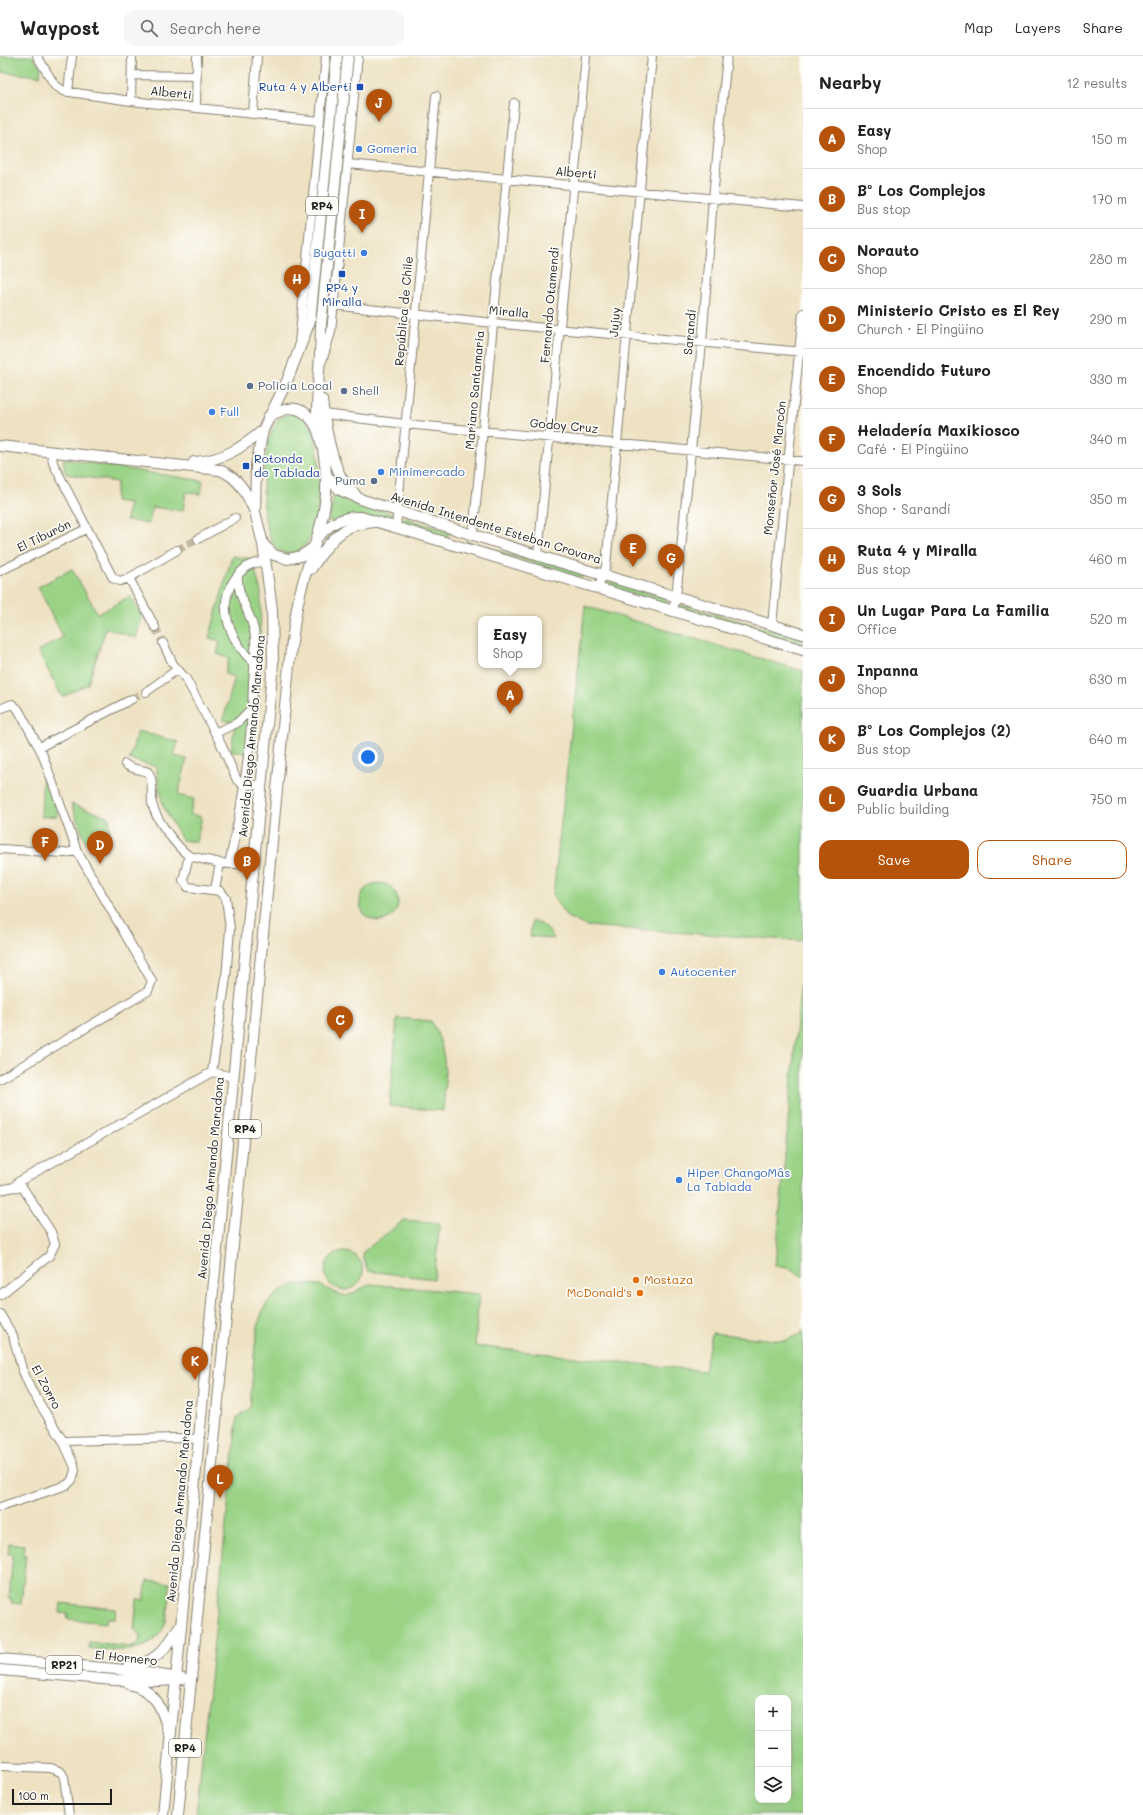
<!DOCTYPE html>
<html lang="en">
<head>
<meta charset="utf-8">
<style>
  :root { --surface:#fff; --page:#f6f6f6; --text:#222; --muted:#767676; --line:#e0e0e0; --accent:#b45309 }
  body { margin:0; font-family:Mali,sans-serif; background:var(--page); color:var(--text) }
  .controls { position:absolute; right:12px; bottom:12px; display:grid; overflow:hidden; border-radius:8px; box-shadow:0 4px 16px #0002 }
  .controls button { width:36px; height:36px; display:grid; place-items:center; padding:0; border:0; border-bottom:1px solid var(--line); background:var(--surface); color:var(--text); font:20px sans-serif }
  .scale { position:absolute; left:12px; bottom:10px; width:100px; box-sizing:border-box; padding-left:4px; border:2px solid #1c1c1c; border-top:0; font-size:11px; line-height:14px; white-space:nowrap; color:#1c1c1c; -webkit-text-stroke:3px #fdfcf7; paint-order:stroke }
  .you { position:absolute; left:368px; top:701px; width:14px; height:14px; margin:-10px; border:3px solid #fff; border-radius:50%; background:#1a73e8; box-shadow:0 0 0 6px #1a73e833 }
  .badge { display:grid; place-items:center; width:26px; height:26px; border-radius:50%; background:var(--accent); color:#fff; font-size:13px; font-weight:700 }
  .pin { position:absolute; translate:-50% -33px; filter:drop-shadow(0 1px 2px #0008) }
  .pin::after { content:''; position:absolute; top:21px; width:14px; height:12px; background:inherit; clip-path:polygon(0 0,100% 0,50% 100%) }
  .popup { position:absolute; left:478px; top:560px; width:64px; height:52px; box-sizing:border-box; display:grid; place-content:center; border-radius:8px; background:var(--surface); filter:drop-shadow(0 1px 3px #0005); font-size:13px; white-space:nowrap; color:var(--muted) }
  .popup b { font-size:15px; color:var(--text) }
  .popup::after { content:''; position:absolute; left:50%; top:100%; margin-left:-8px; border:8px solid transparent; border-top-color:var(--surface) }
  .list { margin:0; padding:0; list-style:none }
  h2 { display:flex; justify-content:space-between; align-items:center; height:52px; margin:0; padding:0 16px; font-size:17px }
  h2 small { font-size:13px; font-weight:400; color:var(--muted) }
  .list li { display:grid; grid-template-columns:26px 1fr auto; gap:12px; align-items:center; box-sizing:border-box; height:60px; padding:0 16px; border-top:1px solid var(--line) }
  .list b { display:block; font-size:15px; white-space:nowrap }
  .list p { margin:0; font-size:13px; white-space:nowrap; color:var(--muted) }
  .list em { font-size:13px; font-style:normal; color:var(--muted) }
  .actions { display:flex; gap:8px; padding:12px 16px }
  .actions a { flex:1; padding:9px 0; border:1px solid var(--accent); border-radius:12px; text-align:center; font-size:14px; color:var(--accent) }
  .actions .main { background:var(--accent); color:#fff }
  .icon { flex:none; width:22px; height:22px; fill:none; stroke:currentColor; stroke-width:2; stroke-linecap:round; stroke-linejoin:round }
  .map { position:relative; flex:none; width:803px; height:1759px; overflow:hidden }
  header { display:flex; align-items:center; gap:24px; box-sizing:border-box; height:56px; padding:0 20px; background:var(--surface); border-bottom:1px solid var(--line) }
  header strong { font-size:19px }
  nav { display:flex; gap:22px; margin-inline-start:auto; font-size:14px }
  .search { width:280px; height:36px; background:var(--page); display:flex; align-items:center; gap:10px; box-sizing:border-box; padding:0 14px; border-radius:12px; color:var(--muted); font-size:15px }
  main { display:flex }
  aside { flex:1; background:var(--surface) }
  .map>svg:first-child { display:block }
  .green { fill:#9ad386; stroke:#5b7851; fill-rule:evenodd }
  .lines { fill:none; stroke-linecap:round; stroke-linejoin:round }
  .minor-tunnel { stroke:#c4baa2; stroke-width:8; stroke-dasharray:8 4; stroke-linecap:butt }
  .minor-casing { stroke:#857f70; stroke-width:10 }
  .major-casing { stroke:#857f70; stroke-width:12 }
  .minor { stroke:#fff; stroke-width:8 }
  .major { stroke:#fff; stroke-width:10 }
  .transit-dot { fill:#1a4fb4; stroke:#fdfcf7; stroke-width:1.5 }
  .shop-dot { fill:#3f7fe0; stroke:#fdfcf7; stroke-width:1.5 }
  .service-dot { fill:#5c6f8a; stroke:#fdfcf7; stroke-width:1.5 }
  .food-dot { fill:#e8710a; stroke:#fdfcf7; stroke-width:1.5 }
  .labels { text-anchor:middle; stroke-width:3.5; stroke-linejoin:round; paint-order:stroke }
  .shield { fill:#fdfcf7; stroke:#605f5e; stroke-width:1 }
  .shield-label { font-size:11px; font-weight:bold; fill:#1c1c1c }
  .transit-label { font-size:12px; fill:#164399; stroke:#fdfcf7; text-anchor:end }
  .street-label { font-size:12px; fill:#1c1c1c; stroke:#fdfcf7 }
  .shop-label { font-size:12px; fill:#366cbe; stroke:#fdfcf7; text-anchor:start }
  .service-label { font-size:12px; fill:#4e5e75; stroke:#fdfcf7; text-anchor:start }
  .food-label { font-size:12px; fill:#c56008; stroke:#fdfcf7; text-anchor:start }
</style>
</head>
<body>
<header>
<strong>Waypost</strong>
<div class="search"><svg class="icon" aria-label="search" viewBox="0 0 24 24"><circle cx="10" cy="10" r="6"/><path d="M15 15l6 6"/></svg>Search here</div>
<nav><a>Map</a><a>Layers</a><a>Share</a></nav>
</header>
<main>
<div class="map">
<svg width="803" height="1759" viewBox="0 0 803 1759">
  <rect width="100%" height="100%" fill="#fdfcf7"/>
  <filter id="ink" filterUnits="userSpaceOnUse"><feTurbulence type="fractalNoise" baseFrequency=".025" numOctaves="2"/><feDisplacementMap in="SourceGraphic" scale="8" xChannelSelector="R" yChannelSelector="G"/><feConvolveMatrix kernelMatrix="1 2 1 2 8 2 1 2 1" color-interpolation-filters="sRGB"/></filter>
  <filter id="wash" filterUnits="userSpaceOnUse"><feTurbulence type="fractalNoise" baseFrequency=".012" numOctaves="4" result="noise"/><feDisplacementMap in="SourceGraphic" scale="16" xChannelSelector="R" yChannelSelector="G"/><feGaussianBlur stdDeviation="0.9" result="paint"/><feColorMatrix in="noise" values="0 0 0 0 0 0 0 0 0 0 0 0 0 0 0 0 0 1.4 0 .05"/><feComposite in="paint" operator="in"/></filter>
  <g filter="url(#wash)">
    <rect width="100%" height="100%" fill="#eee2c3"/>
    <!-- green -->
    <path class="green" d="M 0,0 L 32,0 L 41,12 L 40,20 L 0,16 Z
      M 296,358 C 302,361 306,364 310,369 C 324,392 328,503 285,497 C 254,493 260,379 279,363 C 283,359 290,358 296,358 Z
      M 63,403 L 203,425 L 201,438 L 186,436 L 183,455 L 152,451 L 149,468 L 126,464 L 129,447 L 115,445 L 117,426 L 66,418 Z
      M 334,437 L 347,444 L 391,457 L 393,463 L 390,465 L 329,465 Z
      M 405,462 L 449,476 L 449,479 L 445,482 L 403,470 L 400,465 Z
      M 466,485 L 522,502 L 532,501 L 582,517 L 582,522 L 466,487 Z
      M 232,500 L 252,503 L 261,536 L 260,605 L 252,698 L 231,695 L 235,667 L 223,664 L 235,621 L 225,618 L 229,602 L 217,598 L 220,585 L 209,582 Z
      M 72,513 L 98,558 L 130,540 L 142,560 L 136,582 L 106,572 L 88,628 L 62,641 L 38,595 L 63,581 L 38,531 Z
      M 612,526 L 666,542 L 668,546 L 666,549 L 608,531 L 608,527 Z
      M 678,548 L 803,583 L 803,589 L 677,553 Z
      M 585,550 L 803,615 L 803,885 L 586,870 L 567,861 L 553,840 Z
      M 138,675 L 178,686 L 174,700 L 187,703 L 178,739 L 194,743 L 190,758 L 202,761 L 196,786 L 182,784 L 163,750 L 156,711 L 129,703 Z
      M 43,711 L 59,760 L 41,761 Z
      M 71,748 L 109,761 L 110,778 L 86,787 Z
      M360 846a19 19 0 1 1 38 0a19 19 0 1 1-38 0Z
      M 532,865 C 543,867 549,873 554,883 L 530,880 Z
      M 803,900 L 803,1221 L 791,1213 L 775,1210 Z
      M 397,962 L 431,965 C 448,992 446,1024 443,1055 L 390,1050 Z
      M 404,1164 L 440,1167 L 434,1223 L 368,1215 L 363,1201 L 363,1196 Z
      M325 1215a19 19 0 1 1 38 0a19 19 0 1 1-38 0Z
      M 297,1228 L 320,1229 L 335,1237 L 347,1240 L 370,1228 L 479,1238 L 475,1290 L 704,1315 L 712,1277 L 784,1285 L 800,1278 L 803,1274 L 803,1759 L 196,1759 L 237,1362 L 250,1352 C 253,1325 253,1277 263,1254 C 270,1240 284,1232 297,1228 ZM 758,1642 L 788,1642 L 788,1744 L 758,1744 Z
      M 9,1487 L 24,1489 L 23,1499 L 26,1499 L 21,1548 L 11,1547 L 12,1543 L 9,1543 L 13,1498 L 8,1498 Z
      M 147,1525 L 170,1527 C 169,1540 170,1555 165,1568 C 153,1600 116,1595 89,1592 L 89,1587 L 133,1591 L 139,1587 L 140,1580 L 137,1575 L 134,1573 L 137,1543 L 144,1544 Z
      M 61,1547 L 116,1553 L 115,1562 L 107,1562 L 106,1567 L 67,1563 L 68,1558 L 60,1557 Z"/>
  </g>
  <g filter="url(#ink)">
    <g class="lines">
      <!-- minor-tunnel -->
      <path class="minor-tunnel" d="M 177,494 L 198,483
        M 155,571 L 163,587
        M 132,643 L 146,636"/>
      <defs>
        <path id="minor" d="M 37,0 L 54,28 L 63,35 L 131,45 L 320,65
          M 132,19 L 197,20
          M 68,36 L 72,0
          M 131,45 L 132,0
          M 196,52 L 197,0
          M 253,58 L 257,0
          M 348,108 L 803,151
          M 333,249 L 493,267 L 803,296
          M 299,288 L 326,0
          M 322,305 L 331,276 L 358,0
          M 324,358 L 405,368 L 803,405
          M 51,395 L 53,407 L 113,522 L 120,525 L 129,522 L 177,494
          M 396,471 L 436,40
          M 473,479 L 514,47
          M 198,483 L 235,462
          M 538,499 L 586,0
          M 0,515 L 86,473
          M 129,522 L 155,571
          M 598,532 L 606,510 L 652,0
          M 673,554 L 676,541 L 702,287 L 713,142 L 727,0
          M 772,569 L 803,257
          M 163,587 L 173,608 L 186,623 L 220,686 L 237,724 L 243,729 L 261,729
          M 254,607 C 232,587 215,552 234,524 C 238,519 244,511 250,509 C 254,507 260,506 265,506
          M 146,636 L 178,613
          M 0,653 L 12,648 L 18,653 L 42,697 L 77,795 L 152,925 L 148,935 L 0,1023
          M 215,677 L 237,667 L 252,652
          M 40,691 L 132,643
          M 125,708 C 132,714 145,714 148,716 C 154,724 151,738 152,747 C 155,763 176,790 189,800
          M 0,793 L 64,797 L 77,795
          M 229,808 L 254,808
          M 215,834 L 220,807
          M 212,1016 L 233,1021
          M 14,1131 L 18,1126 L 212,1016 L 226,922 L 230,873 L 226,842 L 220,835 L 188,831 L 183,824 L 189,800 L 220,807 L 229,808 C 243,748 252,687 253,626 C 254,612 256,598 255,583 C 255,561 236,542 238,519
          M 0,1134 L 14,1131 L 23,1132 L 51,1176 L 55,1188 L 49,1200 L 0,1239
          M 0,1258 L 13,1280 L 22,1313 L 31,1334 L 63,1385 L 74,1409 L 75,1414 L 72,1424 L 67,1429 L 0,1451
          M 63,1385 L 176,1382 L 199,1383
          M 0,1710 L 51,1712 L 61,1716 L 64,1721 L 69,1759"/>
        <path id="major" d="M 322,344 C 325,369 333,423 355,438
          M 317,371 C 316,337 321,303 321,269 L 348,0
          M 0,390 L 220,414 C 239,422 246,436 254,454
          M 194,406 C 222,405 243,391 263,374
          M 327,420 L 340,434 L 363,444 L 549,503 L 803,578
          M 320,479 C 332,466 344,460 361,461 L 803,594
          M 314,491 L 301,500 L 288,503 L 274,499 L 263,488 L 255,456 L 256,410 L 263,374 L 287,325 L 310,265 L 337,0
          M 311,513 C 321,498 335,477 352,470 C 359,468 367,467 374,466
          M 0,1603 L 115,1613 L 155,1618 L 183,1623
          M 127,1612 C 153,1608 167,1593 179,1571
          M 0,1614 L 114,1624 L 160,1625 L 171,1624
          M 129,1628 C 157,1635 162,1652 169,1677
          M 163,1759 L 273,607 L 272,553 L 263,488
          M 178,1759 L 289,609 C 292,587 294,564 299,542 C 312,485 335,456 323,394 C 320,383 319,372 311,363 C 298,347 284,352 268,361"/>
      </defs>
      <!-- minor casing -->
      <use href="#minor" class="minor-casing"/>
      <!-- major casing -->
      <use href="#major" class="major-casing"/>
      <!-- minor -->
      <use href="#minor" class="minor"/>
      <!-- major -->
      <use href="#major" class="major"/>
    </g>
  </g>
  <!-- markers -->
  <g class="transit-dot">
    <rect x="356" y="27" width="8" height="8" rx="2"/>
    <rect x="338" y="214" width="8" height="8" rx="2"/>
    <rect x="242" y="406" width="8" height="8" rx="2"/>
  </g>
  <g class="shop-dot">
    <circle cx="359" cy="93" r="4"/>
    <circle cx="364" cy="197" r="4"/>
    <circle cx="212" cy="356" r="4"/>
    <circle cx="381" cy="416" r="4"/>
    <circle cx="662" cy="916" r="4"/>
    <circle cx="679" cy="1124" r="4"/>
  </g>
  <g class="service-dot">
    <circle cx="250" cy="330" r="4"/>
    <circle cx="344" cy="335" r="4"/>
    <circle cx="374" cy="425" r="4"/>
  </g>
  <g class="food-dot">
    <circle cx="636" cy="1224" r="4"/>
    <circle cx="640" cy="1237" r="4"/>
  </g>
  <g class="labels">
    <!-- shield labels -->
    <g class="shield">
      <rect x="306" y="141" width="32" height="18" rx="3"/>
      <rect x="229" y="1064" width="32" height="18" rx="3"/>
      <rect x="46" y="1600" width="36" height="18" rx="3"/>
      <rect x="169" y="1683" width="32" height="18" rx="3"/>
    </g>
    <g class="shield-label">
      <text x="322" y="154">RP4</text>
      <text x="245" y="1077">RP4</text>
      <text x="64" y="1613">RP21</text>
      <text x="185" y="1696">RP4</text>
    </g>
    <!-- transit labels -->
    <g class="transit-label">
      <text x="352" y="35">Ruta 4 y Alberti</text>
      <text x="342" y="236" text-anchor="middle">RP4 y<tspan x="342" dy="14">Miralla</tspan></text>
      <text x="254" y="407" text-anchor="start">Rotonda<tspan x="254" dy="14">de Tablada</tspan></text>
    </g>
    <!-- street labels -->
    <g class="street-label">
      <text transform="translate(171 37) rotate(6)" y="4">Alberti</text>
      <text transform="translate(576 117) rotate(5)" y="4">Alberti</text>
      <text transform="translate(550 249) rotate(-85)" y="4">Fernando Otamendi</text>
      <text transform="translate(404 255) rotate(-85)" y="4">República de Chile</text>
      <text transform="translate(509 256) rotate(5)" y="4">Miralla</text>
      <text transform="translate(615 266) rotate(-85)" y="4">Jujuy</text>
      <text transform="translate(690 276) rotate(-85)" y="4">Sarandí</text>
      <text transform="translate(475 334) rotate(-85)" y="4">Mariano Santamaría</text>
      <text transform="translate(564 370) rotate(5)" y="4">Godoy Cruz</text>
      <text transform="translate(775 412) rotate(-84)" y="4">Monseñor José Marcón</text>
      <text transform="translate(496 472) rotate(17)" y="4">Avenida Intendente Esteban Crovara</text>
      <text transform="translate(44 480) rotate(-26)" y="4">El Tiburón</text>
      <text transform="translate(252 680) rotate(-85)" y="4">Avenida Diego Armando Maradona</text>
      <text transform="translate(211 1122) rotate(-85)" y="4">Avenida Diego Armando Maradona</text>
      <text transform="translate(46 1331) rotate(62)" y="4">El Zorro</text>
      <text transform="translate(180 1445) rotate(-85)" y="4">Avenida Diego Armando Maradona</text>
      <text transform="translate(126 1602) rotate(6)" y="4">El Hornero</text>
    </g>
    <!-- shop labels -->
    <g class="shop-label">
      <text x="367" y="97">Gomeria</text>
      <text x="356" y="201" text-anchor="end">Bugatti</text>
      <text x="220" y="360">Full</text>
      <text x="389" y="420">Minimercado</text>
      <text x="670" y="920">Autocenter</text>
      <text x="687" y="1121">Hiper ChangoMâs<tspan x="687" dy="14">La Tablada</tspan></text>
    </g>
    <!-- service labels -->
    <g class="service-label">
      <text x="258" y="334">Policía Local</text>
      <text x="352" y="339">Shell</text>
      <text x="366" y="429" text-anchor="end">Puma</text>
    </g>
    <!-- food labels -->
    <g class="food-label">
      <text x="644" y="1228">Mostaza</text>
      <text x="632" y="1241" text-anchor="end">McDonald's</text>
    </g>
  </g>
</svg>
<div class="controls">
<button>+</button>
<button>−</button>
<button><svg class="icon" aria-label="layers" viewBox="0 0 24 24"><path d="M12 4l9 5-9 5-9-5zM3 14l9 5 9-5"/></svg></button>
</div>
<div class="scale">100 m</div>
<div class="you"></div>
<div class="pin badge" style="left:510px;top:658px">A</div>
<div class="popup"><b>Easy</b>Shop</div>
<div class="pin badge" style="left:247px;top:824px">B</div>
<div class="pin badge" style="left:340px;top:983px">C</div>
<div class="pin badge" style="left:100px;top:808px">D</div>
<div class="pin badge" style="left:633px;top:511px">E</div>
<div class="pin badge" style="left:45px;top:805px">F</div>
<div class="pin badge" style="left:671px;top:521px">G</div>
<div class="pin badge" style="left:297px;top:242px">H</div>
<div class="pin badge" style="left:362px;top:177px">I</div>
<div class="pin badge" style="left:379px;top:66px">J</div>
<div class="pin badge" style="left:195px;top:1324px">K</div>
<div class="pin badge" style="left:220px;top:1442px">L</div>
</div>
<aside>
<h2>Nearby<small>12 results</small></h2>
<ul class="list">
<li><span class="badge">A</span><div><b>Easy</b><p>Shop</p></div><em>150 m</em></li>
<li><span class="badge">B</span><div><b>Bº Los Complejos</b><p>Bus stop</p></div><em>170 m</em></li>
<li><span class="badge">C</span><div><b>Norauto</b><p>Shop</p></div><em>280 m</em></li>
<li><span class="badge">D</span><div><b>Ministerio Cristo es El Rey</b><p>Church · El Pingüino</p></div><em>290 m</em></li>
<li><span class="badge">E</span><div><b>Encendido Futuro</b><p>Shop</p></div><em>330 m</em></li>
<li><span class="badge">F</span><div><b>Heladería Maxikiosco</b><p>Café · El Pingüino</p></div><em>340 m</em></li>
<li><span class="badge">G</span><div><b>3 Sols</b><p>Shop · Sarandí</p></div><em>350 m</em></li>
<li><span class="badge">H</span><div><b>Ruta 4 y Miralla</b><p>Bus stop</p></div><em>460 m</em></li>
<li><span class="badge">I</span><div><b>Un Lugar Para La Familia</b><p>Office</p></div><em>520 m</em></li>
<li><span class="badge">J</span><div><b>Inpanna</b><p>Shop</p></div><em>630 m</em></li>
<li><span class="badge">K</span><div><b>Bº Los Complejos (2)</b><p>Bus stop</p></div><em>640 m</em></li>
<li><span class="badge">L</span><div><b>Guardia Urbana</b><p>Public building</p></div><em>750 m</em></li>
</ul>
<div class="actions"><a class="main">Save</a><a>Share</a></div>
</aside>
</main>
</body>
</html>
